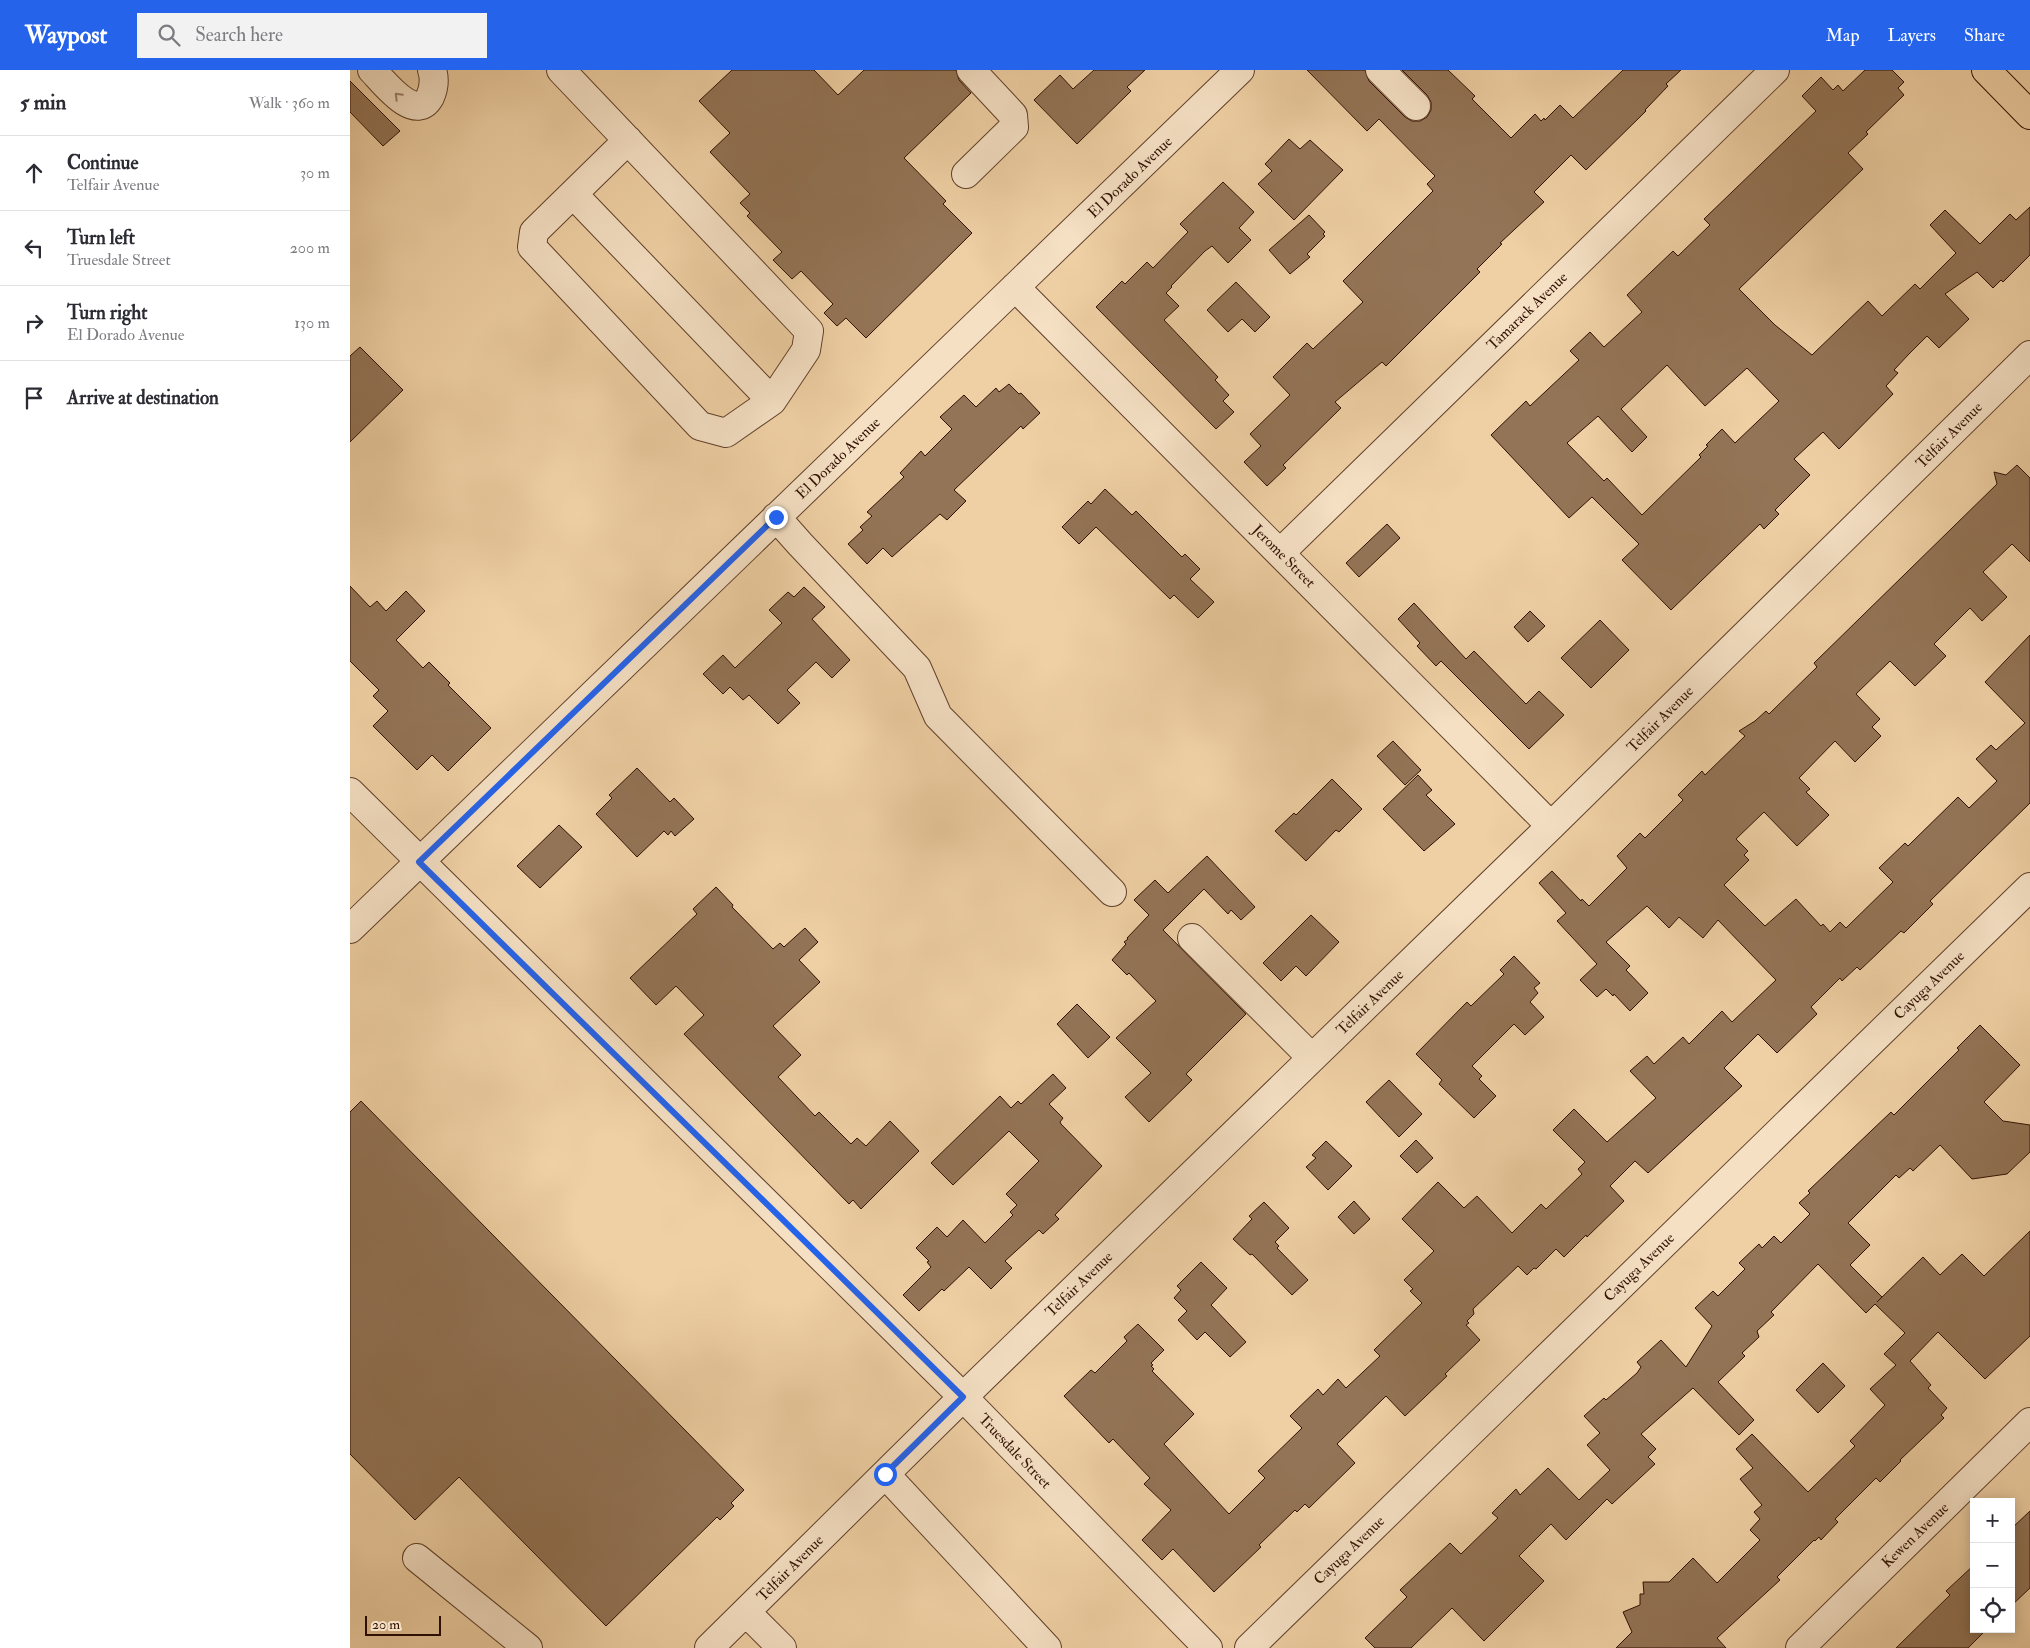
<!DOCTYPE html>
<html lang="en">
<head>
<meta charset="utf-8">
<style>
  :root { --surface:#fff; --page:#f2f2f3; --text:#2b2b33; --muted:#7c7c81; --line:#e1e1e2; --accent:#2563eb }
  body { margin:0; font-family:"IM FELL Double Pica",serif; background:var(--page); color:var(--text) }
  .controls { position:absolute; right:15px; bottom:15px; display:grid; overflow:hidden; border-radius:0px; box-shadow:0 2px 12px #0003 }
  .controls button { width:45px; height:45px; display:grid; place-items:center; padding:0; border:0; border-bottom:1px solid var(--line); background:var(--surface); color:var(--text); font:25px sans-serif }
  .scale { position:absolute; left:15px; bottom:12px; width:76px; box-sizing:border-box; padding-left:5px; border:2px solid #301002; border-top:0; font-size:14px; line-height:18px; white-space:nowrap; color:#301002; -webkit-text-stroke:4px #f5e0c4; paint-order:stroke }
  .stop { position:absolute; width:15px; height:15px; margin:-11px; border:4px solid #2563eb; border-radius:50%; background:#fff }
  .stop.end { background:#2563eb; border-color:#fff; box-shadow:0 1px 5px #0008 }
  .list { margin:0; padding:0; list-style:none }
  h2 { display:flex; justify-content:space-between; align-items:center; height:65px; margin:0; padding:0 20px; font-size:21px }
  h2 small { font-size:16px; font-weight:400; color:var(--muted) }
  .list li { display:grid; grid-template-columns:32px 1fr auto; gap:15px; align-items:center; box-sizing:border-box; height:75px; padding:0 20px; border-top:1px solid var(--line) }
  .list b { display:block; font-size:19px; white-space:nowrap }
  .list p { margin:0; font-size:16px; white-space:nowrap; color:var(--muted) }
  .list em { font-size:16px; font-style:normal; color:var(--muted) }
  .icon { flex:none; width:28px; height:28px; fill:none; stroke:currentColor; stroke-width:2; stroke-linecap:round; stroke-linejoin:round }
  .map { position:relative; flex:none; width:1680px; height:1578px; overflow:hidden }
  header { display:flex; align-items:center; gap:30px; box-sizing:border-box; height:70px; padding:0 25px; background:var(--accent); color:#fff }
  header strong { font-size:24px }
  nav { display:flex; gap:28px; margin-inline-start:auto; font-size:18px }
  .search { width:350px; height:45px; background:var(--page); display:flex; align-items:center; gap:12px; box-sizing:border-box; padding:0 18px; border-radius:0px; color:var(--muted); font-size:19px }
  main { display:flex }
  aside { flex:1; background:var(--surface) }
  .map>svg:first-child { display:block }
  .building { fill:#937456; stroke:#301002; fill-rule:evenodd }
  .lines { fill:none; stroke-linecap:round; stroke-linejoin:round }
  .minor-casing { stroke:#60402a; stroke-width:30 }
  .major-casing { stroke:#301002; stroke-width:30 }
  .minor { stroke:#f5e0c4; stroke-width:28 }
  .major { stroke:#efd0a4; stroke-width:28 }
  .oneway { stroke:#9c826d }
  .route { stroke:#2563eb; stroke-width:6 }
  .labels { text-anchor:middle; stroke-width:4; stroke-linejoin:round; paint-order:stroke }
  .street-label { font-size:15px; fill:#301002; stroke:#f5e0c4 }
</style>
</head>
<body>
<header>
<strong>Waypost</strong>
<div class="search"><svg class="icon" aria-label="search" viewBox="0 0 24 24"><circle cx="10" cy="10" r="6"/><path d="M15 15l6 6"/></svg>Search here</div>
<nav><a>Map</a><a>Layers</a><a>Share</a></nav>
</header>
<main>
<aside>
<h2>5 min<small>Walk · 360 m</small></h2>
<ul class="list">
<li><svg class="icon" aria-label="ahead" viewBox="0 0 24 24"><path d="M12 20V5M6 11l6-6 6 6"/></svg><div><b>Continue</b><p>Telfair Avenue</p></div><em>30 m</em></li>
<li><svg class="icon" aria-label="left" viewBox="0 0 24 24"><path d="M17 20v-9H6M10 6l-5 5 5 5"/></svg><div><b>Turn left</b><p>Truesdale Street</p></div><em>200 m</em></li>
<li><svg class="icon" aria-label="right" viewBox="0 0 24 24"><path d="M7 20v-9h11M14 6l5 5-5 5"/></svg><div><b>Turn right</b><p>El Dorado Avenue</p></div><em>130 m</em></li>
<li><svg class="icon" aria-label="arrive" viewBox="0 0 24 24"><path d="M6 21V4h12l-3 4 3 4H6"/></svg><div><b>Arrive at destination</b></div></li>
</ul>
</aside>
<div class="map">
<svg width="1680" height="1578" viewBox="0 0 1680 1578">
  <rect width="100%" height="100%" fill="#efd0a4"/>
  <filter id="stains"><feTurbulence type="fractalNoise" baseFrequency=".004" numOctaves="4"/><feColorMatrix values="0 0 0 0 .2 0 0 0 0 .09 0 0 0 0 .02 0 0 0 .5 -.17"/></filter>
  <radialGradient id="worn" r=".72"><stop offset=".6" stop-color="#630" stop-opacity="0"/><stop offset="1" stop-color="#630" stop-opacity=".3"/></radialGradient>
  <!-- building -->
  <path class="building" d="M 382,0 L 464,0 L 488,25 L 514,0 L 606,0 L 609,10 L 621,23 L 554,88 L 596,131 L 593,134 L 622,163 L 516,268 L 496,248 L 487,256 L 474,243 L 483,234 L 451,201 L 442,209 L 423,190 L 432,182 L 397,146 L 400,143 L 390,133 L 400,124 L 360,82 L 380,63 L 349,31 Z
    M 744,0 L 795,0 L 777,17 L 781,21 L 727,74 L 684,30 L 710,5 L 723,19 Z
    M 957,0 L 1015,0 L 1019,11 L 1055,47 L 1062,51 L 1070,51 L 1077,47 L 1081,40 L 1081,32 L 1077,25 L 1052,0 L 1098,0 L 1125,26 L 1122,29 L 1161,68 L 1185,44 L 1191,51 L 1194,48 L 1195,50 L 1210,35 L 1223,48 L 1273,0 L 1331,0 L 1316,14 L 1318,16 L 1295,40 L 1296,41 L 1236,100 L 1221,85 L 1184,122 L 1194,132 L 1150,173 L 1152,174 L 1127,199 L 1130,202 L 1036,296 L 1032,292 L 985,332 L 991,338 L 933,395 L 936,398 L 917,416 L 894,392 L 911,376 L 900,364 L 940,325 L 923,307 L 957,273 L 963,279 L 1013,232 L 993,211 L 1083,121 L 1077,114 L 1085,106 L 1029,49 L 1017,61 Z
    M 1515,0 L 1542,0 L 1554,12 L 1548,18 L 1554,25 L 1516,62 L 1518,64 L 1498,83 L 1513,99 L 1389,219 L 1425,255 L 1462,285 L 1518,231 L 1532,246 L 1565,214 L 1570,219 L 1606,183 L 1580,155 L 1595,140 L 1630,174 L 1660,144 L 1666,150 L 1680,137 L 1680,185 L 1653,212 L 1651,210 L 1643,218 L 1627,202 L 1595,224 L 1619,249 L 1589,278 L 1577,266 L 1559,284 L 1544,300 L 1548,303 L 1536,316 L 1543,324 L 1489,379 L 1473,362 L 1444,389 L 1460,405 L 1425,440 L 1429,444 L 1414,459 L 1410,454 L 1321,540 L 1272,490 L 1289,474 L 1242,427 L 1219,448 L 1141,365 L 1176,331 L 1180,336 L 1229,290 L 1220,281 L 1240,262 L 1254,277 L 1292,242 L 1277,225 L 1323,181 L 1328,186 L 1360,155 L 1354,149 L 1466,41 L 1452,26 L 1471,7 L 1483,20 L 1488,15 L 1493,21 ZM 1317,295 L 1355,336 L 1397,298 L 1429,331 L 1385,373 L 1372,359 L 1356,375 L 1358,376 L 1349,385 L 1351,387 L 1292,445 L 1257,408 L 1254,411 L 1217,373 L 1248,346 L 1282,382 L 1297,367 L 1271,339 Z
    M 0,11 L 50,61 L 33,76 L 0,42 Z
    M 939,69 L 950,79 L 960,70 L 993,100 L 944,150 L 908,114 L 922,101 L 915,94 Z
    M 873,112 L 904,142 L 889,158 L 901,170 L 878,193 L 862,176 L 855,181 L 821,216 L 822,217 L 816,223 L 829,236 L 814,250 L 868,307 L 865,310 L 879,325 L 873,331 L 884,342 L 866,359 L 746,237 L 772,211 L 775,214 L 797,192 L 803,198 L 838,162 L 830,154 Z
    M 959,145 L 975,162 L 973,164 L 975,166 L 957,184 L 960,187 L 940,204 L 919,180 Z
    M 886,212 L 920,247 L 905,262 L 892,249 L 878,262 L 857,240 Z
    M 10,277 L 53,320 L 0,372 L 0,286 Z
    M 659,314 L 669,324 L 671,323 L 690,343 L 673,359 L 671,356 L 604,420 L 616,431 L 597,450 L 590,444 L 542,487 L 533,478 L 517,494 L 498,474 L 513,460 L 510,457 L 522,446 L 517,442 L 554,407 L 550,403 L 571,381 L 575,386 L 602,359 L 590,347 L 614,325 L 626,337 L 646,318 L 649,322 Z
    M 1667,395 L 1680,408 L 1680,492 L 1662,474 L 1633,502 L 1657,527 L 1632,551 L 1620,538 L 1584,574 L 1596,586 L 1565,616 L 1540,591 L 1506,624 L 1530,649 L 1522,657 L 1531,666 L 1505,692 L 1485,671 L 1449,708 L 1460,719 L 1456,722 L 1479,745 L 1447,776 L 1414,742 L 1386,769 L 1398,781 L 1394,785 L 1399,790 L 1374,815 L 1415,856 L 1446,829 L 1471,856 L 1473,854 L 1480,862 L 1490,852 L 1496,858 L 1543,812 L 1529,798 L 1555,773 L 1558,776 L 1608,727 L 1619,738 L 1647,711 L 1626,689 L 1641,675 L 1646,680 L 1675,653 L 1635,612 L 1680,565 L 1680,733 L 1580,831 L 1583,834 L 1554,863 L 1551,861 L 1510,900 L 1507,897 L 1492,911 L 1490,908 L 1461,937 L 1467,944 L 1427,983 L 1408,964 L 1374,998 L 1392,1016 L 1298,1103 L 1285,1091 L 1260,1116 L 1274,1131 L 1237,1167 L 1236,1165 L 1214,1187 L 1206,1179 L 1186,1199 L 1184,1198 L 1177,1205 L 1168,1196 L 1123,1239 L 1124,1244 L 1117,1251 L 1119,1253 L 1116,1255 L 1130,1270 L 1095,1304 L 1097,1306 L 1055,1346 L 1036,1326 L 987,1374 L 1005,1393 L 959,1438 L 955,1434 L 947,1442 L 945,1440 L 909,1475 L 911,1477 L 864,1522 L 823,1479 L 812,1490 L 792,1470 L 821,1440 L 794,1414 L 800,1408 L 763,1369 L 759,1373 L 714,1326 L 741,1300 L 745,1303 L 777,1271 L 774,1267 L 788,1254 L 814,1280 L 801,1293 L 803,1295 L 801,1296 L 804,1299 L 802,1301 L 844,1344 L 814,1374 L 879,1444 L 915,1408 L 908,1401 L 952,1358 L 940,1346 L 968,1319 L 973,1325 L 988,1309 L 996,1318 L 1030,1286 L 1024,1280 L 1072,1233 L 1060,1221 L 1063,1219 L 1054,1210 L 1084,1181 L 1052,1149 L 1088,1112 L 1114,1138 L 1127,1126 L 1162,1163 L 1191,1134 L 1196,1139 L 1232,1104 L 1228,1099 L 1235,1092 L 1203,1060 L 1224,1039 L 1257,1072 L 1306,1028 L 1280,1001 L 1297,986 L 1304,994 L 1333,967 L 1339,974 L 1372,941 L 1382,952 L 1426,910 L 1368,850 L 1353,868 L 1329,847 L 1319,858 L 1297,836 L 1256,872 L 1280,896 L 1276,900 L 1298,923 L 1280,941 L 1264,924 L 1263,926 L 1256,919 L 1247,927 L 1230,910 L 1247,894 L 1207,851 L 1216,843 L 1189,813 L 1202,801 L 1231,831 L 1232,829 L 1239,836 L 1277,798 L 1267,786 L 1290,763 L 1295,768 L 1333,730 L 1328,725 L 1352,701 L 1355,705 L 1395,666 L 1389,661 L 1405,651 L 1416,641 L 1419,644 L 1467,597 L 1464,593 L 1647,414 L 1644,402 L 1656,405 Z
    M 755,419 L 782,445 L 786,441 L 832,487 L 835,484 L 850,499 L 840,509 L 864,532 L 848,548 L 824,525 L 820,529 L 746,457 L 729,474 L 712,457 L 738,431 L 741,434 Z
    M 1037,454 L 1050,468 L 1009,507 L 996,493 Z
    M 0,516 L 20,537 L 27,531 L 36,541 L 56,521 L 75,541 L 46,570 L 73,598 L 79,592 L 100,613 L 98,615 L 141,658 L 98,701 L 82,685 L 67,700 L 23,656 L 38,641 L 23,626 L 29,620 L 0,591 Z
    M 454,517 L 475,537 L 462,549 L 500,590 L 482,608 L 466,592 L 437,620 L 450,633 L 428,654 L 399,625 L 393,630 L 380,617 L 373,624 L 353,604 L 373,585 L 385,598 L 432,553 L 419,540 L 438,522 L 444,527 Z
    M 1064,533 L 1116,589 L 1124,581 L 1176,634 L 1189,621 L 1214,645 L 1179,679 L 1091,591 L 1086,596 L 1067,576 L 1070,573 L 1048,549 Z
    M 1180,541 L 1195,556 L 1178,572 L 1164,557 Z
    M 1250,550 L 1279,580 L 1241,618 L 1211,588 Z
    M 1043,671 L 1071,700 L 1055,715 L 1027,686 Z
    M 287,698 L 320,732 L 324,728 L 344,749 L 325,766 L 321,761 L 318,765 L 314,761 L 287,787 L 246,744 L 262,728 L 259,725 Z
    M 1068,705 L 1082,720 L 1076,725 L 1105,754 L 1074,781 L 1033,739 Z
    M 982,709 L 1012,739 L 989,762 L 986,760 L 956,791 L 925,761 L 944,743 L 946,745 Z
    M 209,755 L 232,777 L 190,818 L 167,796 Z
    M 857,786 L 905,837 L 891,850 L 881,840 L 878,844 L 854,819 L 813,860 L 896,944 L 836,1004 L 842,1010 L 799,1052 L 775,1027 L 801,1003 L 766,968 L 806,931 L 779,903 L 777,905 L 762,890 L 776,874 L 774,872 L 778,869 L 777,868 L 799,845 L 784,830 L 805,810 L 818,823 Z
    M 366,817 L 383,835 L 382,837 L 423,879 L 430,873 L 434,877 L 455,858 L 468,872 L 449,890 L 470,912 L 423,956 L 451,985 L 428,1007 L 465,1046 L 469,1042 L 501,1074 L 507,1068 L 516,1076 L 540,1051 L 569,1081 L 511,1139 L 503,1130 L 499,1134 L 334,964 L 354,945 L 326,916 L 306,935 L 280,908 L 347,844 L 343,839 Z
    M 961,845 L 989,872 L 956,906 L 946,896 L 931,911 L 913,893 Z
    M 1164,886 L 1190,913 L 1184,918 L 1188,923 L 1180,932 L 1194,947 L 1175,965 L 1164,954 L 1122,996 L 1132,1006 L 1129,1009 L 1146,1026 L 1124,1048 L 1089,1014 L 1092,1010 L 1066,984 L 1117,932 L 1121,936 L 1154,904 L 1150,900 Z
    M 727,934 L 760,967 L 738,988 L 707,954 Z
    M 1630,955 L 1670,995 L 1634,1032 L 1653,1051 L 1680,1055 L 1680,1082 L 1657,1104 L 1622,1109 L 1590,1075 L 1563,1101 L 1560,1098 L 1549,1108 L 1546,1105 L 1498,1153 L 1520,1175 L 1500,1195 L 1532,1227 L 1527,1232 L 1573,1187 L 1590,1205 L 1612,1184 L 1634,1206 L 1680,1161 L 1680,1266 L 1635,1309 L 1588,1262 L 1560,1291 L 1581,1315 L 1578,1318 L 1597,1338 L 1591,1345 L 1594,1348 L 1550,1390 L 1551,1391 L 1530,1412 L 1526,1408 L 1485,1449 L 1488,1452 L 1471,1470 L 1469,1467 L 1465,1471 L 1464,1470 L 1427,1507 L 1430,1510 L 1367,1568 L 1376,1578 L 1266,1578 L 1282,1562 L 1273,1542 L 1290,1535 L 1290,1524 L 1294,1524 L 1293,1512 L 1319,1512 L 1343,1488 L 1367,1513 L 1410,1470 L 1400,1460 L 1410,1449 L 1404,1442 L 1412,1435 L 1390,1409 L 1403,1398 L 1386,1379 L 1402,1364 L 1458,1422 L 1505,1376 L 1500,1371 L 1535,1335 L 1520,1319 L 1546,1295 L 1534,1284 L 1555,1263 L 1525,1234 L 1516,1243 L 1468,1194 L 1421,1242 L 1424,1245 L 1407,1261 L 1409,1267 L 1392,1283 L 1395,1286 L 1368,1312 L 1404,1350 L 1389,1365 L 1343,1318 L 1291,1364 L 1306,1379 L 1298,1387 L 1305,1394 L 1262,1434 L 1257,1429 L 1216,1470 L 1201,1454 L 1169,1486 L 1194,1511 L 1134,1571 L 1102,1538 L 1061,1578 L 1025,1578 L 1015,1568 L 1057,1527 L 1050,1520 L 1100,1473 L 1111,1484 L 1148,1448 L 1142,1443 L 1166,1419 L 1170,1425 L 1198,1398 L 1229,1430 L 1260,1400 L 1237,1375 L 1250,1363 L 1234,1346 L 1254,1328 L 1256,1330 L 1287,1303 L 1291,1297 L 1287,1292 L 1311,1270 L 1336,1297 L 1362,1256 L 1345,1238 L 1363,1221 L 1368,1226 L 1395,1199 L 1389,1193 L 1409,1174 L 1412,1178 L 1424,1166 L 1431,1173 L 1460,1144 L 1449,1133 L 1460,1123 L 1458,1121 L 1541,1042 L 1544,1045 L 1609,980 L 1607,978 Z
    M 703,1004 L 716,1018 L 699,1034 L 713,1048 L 710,1052 L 711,1054 L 752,1096 L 705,1145 L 709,1149 L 693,1164 L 689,1160 L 655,1191 L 662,1198 L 641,1219 L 619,1197 L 594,1221 L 592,1219 L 569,1241 L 553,1225 L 581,1197 L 577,1192 L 579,1191 L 566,1178 L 587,1157 L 597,1167 L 613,1150 L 635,1173 L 663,1145 L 660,1142 L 667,1135 L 656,1124 L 689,1091 L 659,1061 L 603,1115 L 581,1093 L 650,1026 L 661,1038 L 668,1031 L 671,1034 Z
    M 1039,1010 L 1072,1044 L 1049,1067 L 1016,1032 Z
    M 11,1031 L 394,1420 L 381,1433 L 384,1436 L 370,1450 L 367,1447 L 256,1556 L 109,1407 L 65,1450 L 0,1384 L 0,1042 Z
    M 1066,1070 L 1083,1088 L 1067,1103 L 1050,1086 Z
    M 976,1071 L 1002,1096 L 978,1120 L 956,1097 L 966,1088 L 962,1085 Z
    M 1004,1131 L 1020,1149 L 1004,1164 L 988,1147 Z
    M 914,1132 L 939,1158 L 925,1172 L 929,1176 L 927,1178 L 958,1210 L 942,1225 L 902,1184 L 900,1185 L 883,1169 L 902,1149 L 899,1146 Z
    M 851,1192 L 877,1218 L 861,1235 L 896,1272 L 880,1287 L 855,1262 L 847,1270 L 828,1250 L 837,1241 L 824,1228 L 831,1220 L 827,1216 Z
    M 1473,1293 L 1495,1316 L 1468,1343 L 1446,1320 Z
    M 1680,1441 L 1680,1518 L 1661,1536 L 1661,1459 Z
    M 1624,1495 L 1624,1559 L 1637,1559 L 1618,1578 L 1546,1578 L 1600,1525 L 1596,1521 Z"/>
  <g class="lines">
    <defs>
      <path id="minor" d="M 22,0 C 33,11 65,54 80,27 C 84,18 85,9 82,0
        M 211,0 L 459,261 L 456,280 L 422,331 L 376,363 L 350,356 L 182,177 L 184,162 L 278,70
        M 1030,0 L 1066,36
        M 616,104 L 664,57 L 663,45 L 621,0
        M 223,124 L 422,331
        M 665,217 L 1201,756
        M 426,447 L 450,474 L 567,598 L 588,646 L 762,822
        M 930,483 L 1425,0
        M 0,722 L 613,1327 L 858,1578
        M 0,859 L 890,0
        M 842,868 L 962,988
        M 535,1404 L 697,1578
        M 67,1488 L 178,1578
        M 396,1542 L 432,1578
        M 359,1578 L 613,1327 L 1201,756 L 1680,285
        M 899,1578 L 1680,817
        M 1450,1578 L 1680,1352"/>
      <path id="major" d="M 1636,0 L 1680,45"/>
    </defs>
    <!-- minor casing -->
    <use href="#minor" class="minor-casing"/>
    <!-- major casing -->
    <use href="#major" class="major-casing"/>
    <!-- minor -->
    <use href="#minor" class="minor"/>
    <!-- major -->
    <use href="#major" class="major"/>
  </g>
  <!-- one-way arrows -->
  <defs><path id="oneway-chevron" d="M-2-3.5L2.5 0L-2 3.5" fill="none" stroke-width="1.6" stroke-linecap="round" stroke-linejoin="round" transform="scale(1.25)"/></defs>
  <use class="oneway" href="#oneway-chevron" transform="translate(48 26) rotate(-135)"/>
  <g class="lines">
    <!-- route -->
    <path class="route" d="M 426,447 L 69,792 L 613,1327 L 535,1404"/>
  </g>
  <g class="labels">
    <!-- street labels -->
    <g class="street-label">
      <text transform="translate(780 107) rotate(-44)" y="5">El Dorado Avenue</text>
      <text transform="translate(1177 241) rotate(-44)" y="5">Tamarack Avenue</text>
      <text transform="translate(1599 365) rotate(-45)" y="5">Telfair Avenue</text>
      <text transform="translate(488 388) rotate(-44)" y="5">El Dorado Avenue</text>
      <text transform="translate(934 486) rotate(45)" y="5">Jerome Street</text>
      <text transform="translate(1310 649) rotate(-45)" y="5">Telfair Avenue</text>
      <text transform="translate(1579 915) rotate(-44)" y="5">Cayuga Avenue</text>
      <text transform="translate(1020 932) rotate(-44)" y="5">Telfair Avenue</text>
      <text transform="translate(1289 1197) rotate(-44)" y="5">Cayuga Avenue</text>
      <text transform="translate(729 1214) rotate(-44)" y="5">Telfair Avenue</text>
      <text transform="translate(665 1381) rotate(46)" y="5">Truesdale Street</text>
      <text transform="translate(1565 1465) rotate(-44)" y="5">Kewen Avenue</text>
      <text transform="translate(999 1480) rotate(-44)" y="5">Cayuga Avenue</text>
      <text transform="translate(440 1498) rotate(-45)" y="5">Telfair Avenue</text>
    </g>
  </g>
  <rect width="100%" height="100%" filter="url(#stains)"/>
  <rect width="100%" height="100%" fill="url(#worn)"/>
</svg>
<div class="controls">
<button>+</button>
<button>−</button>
<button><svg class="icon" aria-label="locate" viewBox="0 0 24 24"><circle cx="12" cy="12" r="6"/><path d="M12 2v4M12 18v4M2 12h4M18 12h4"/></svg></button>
</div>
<div class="scale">20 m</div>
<div class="stop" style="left:535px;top:1404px"></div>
<div class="stop end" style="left:426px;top:447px"></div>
</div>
</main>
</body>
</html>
